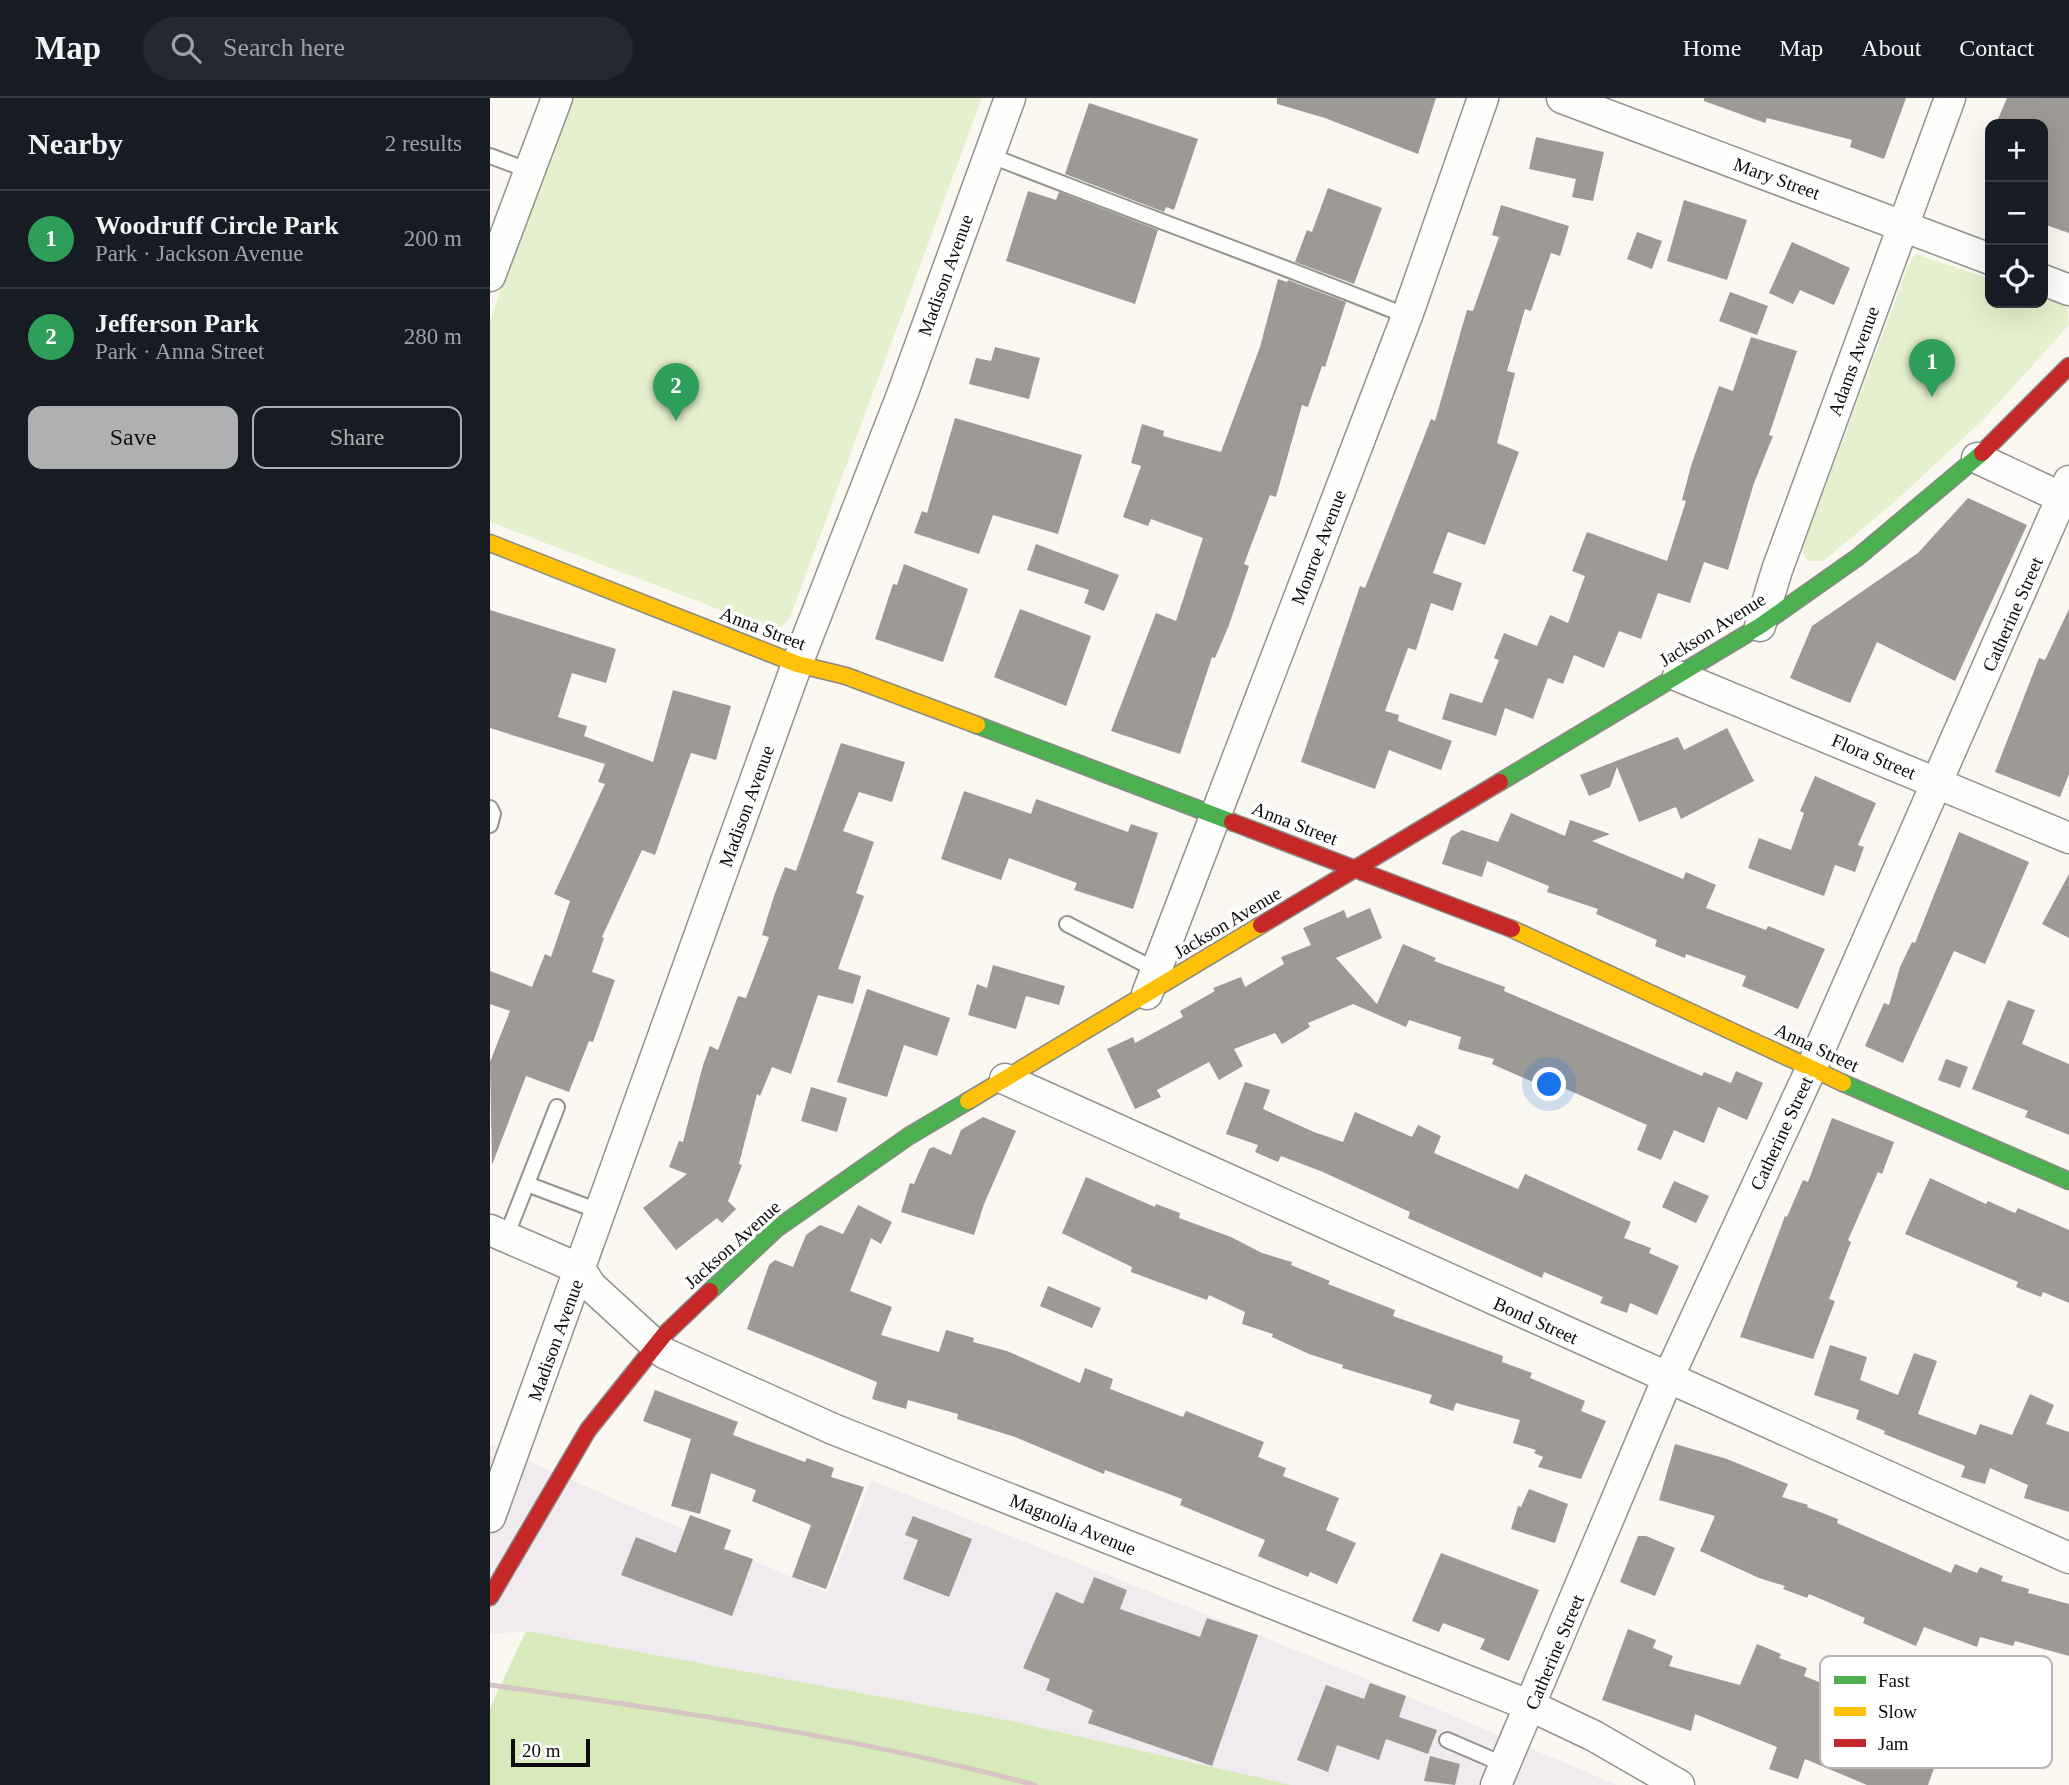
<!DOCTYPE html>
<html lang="en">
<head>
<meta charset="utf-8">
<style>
  :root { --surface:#171b24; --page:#242831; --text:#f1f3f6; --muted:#9ea1a6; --line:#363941; --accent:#afb0b1 }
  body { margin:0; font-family:"Times New Roman",serif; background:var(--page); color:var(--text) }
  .controls { position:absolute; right:21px; top:21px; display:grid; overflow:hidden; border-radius:14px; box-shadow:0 7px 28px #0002 }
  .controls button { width:63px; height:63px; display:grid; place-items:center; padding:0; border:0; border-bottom:2px solid var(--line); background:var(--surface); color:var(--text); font:35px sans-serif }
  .scale { position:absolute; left:21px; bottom:18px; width:79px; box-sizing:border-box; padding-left:7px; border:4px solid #0c0c0c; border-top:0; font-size:19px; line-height:24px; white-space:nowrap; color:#0c0c0c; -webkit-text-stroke:5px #fff; paint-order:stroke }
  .you { position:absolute; left:1060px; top:987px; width:24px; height:24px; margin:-18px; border:5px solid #fff; border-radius:50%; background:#1a73e8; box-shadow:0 0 0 10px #1a73e833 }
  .badge { display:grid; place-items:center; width:46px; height:46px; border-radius:50%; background:var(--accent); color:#fff; font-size:23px; font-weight:700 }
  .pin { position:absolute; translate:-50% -58px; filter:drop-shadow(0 2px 4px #0008) }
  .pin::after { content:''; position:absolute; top:37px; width:24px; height:21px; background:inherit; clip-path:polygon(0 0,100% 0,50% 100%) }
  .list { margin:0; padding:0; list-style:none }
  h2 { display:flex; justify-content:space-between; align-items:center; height:91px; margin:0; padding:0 28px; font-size:30px }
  h2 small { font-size:23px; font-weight:400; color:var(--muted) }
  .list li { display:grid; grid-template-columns:46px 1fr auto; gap:21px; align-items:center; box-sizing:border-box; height:98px; padding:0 28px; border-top:2px solid var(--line) }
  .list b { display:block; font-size:26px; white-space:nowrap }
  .list p { margin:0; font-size:23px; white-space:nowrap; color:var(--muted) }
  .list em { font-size:23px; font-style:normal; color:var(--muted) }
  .actions { display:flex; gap:14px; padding:21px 28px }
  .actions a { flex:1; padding:16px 0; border:2px solid var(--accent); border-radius:14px; text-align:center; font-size:24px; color:var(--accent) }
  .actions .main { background:var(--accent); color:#111 }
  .icon { flex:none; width:38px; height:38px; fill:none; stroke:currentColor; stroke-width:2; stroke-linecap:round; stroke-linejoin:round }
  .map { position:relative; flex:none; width:1579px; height:1687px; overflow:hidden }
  header { display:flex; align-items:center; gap:42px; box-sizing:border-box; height:98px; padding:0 35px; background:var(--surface); border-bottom:2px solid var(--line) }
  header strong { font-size:33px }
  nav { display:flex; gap:38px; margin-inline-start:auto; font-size:24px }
  .search { width:490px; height:63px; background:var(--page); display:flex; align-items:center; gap:18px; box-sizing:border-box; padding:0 24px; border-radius:38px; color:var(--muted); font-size:26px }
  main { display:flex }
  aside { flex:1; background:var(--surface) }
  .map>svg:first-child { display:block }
  .industrial { fill:#f1eaee }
  .green { fill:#e5f1ce }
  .forest { fill:#d6eabb }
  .building { fill:#9d9a96 }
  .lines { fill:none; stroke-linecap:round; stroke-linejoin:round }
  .lane-casing { stroke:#93928f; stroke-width:18 }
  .street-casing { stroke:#93928f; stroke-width:33 }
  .fast-casing { stroke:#8a8985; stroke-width:19 }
  .slow-casing { stroke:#8a8985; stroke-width:19 }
  .jam-casing { stroke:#8a8985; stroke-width:19 }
  .lane { stroke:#fefefd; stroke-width:14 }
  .street { stroke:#fefefd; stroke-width:30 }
  .fast { stroke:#4caf50; stroke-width:16 }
  .slow { stroke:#ffc107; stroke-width:16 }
  .jam { stroke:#c62828; stroke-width:16 }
  .rail { stroke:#d8c3c5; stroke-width:5 }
  .labels { text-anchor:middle; stroke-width:7; stroke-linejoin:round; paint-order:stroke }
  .street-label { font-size:19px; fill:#0c0c0c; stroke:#fff }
  .key { fill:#fff; stroke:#b6b6b6; stroke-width:2 }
  .key-label { font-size:19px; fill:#0c0c0c }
</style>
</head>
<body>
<header>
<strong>Map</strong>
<div class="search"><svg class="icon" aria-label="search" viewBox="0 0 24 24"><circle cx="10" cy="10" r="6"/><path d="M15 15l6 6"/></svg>Search here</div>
<nav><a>Home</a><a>Map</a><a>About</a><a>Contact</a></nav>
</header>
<main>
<aside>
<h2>Nearby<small>2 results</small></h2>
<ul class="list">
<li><span class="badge" style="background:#2e9e5b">1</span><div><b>Woodruff Circle Park</b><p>Park · Jackson Avenue</p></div><em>200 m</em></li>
<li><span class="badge" style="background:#2e9e5b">2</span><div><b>Jefferson Park</b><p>Park · Anna Street</p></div><em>280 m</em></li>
</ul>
<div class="actions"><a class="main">Save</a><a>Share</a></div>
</aside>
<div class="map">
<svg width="1579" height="1687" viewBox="0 0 1579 1687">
  <rect width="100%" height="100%" fill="#faf8f0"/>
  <!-- industrial -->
  <path class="industrial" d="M 0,1346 L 337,1495 L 381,1382 L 845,1568 L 1127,1687 L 801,1687 L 522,1623 L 36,1533 L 0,1536 Z"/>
  <!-- green -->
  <path class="green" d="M 79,0 L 492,0 L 299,522 L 286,533 L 0,424 L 0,222 Z
    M 1426,156 L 1500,181 L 1500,205 L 1553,205 L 1553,200 L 1577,209 L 1579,227 L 1494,321 L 1400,408 L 1333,463 L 1317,463 L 1312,451 L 1420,163 Z"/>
  <!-- forest -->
  <path class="forest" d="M 36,1533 L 522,1623 L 801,1687 L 0,1687 L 0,1610 Z"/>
  <!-- building -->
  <path class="building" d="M 787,0 L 946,0 L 928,56 L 835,20 L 787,6 Z
    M 1214,0 L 1416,0 L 1394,61 L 1360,49 L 1362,42 L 1277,20 L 1275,25 L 1214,3 Z
    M 1517,0 L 1579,0 L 1579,135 L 1553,126 L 1553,26 L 1506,26 Z
    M 599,5 L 708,41 L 684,112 L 676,109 L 674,114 L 575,76 Z
    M 1046,39 L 1114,54 L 1103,103 L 1082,99 L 1086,81 L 1039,71 Z
    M 838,90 L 892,110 L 864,186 L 805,164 L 817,132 L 822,134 Z
    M 538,93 L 566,102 L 569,94 L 668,132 L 645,206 L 516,163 Z
    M 1194,102 L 1257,122 L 1237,182 L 1177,163 Z
    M 1011,107 L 1079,128 L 1070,158 L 1061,155 L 1041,213 L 1035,211 L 1017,273 L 1025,275 L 1007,345 L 1029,354 L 995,447 L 958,434 L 943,475 L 972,485 L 963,513 L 941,505 L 926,552 L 918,550 L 895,613 L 909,617 L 908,623 L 962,643 L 951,672 L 899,652 L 885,691 L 811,664 L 870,488 L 875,490 L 941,321 L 945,323 L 977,212 L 983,213 L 1009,139 L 1002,137 Z
    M 1147,134 L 1172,143 L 1162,171 L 1137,161 Z
    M 1302,144 L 1360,170 L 1344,207 L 1310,192 L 1303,206 L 1279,195 Z
    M 788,181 L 797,184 L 798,182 L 856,204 L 835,269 L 832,268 L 818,309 L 812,307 L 786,399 L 780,397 L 754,466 L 759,468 L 739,527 L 725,560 L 722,559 L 690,656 L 621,633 L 666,515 L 686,523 L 713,440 L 661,421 L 658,428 L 633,419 L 651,368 L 641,365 L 652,326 L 674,333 L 673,338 L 731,354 L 770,249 Z
    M 1240,194 L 1278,208 L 1267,237 L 1229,223 Z
    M 1261,239 L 1307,253 L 1279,337 L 1283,338 L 1264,385 L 1238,472 L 1214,464 L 1200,505 L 1168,495 L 1151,541 L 1129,533 L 1114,570 L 1084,557 L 1073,586 L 1058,580 L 1043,621 L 1015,610 L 1006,638 L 952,621 L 960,595 L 992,605 L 1009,562 L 1004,560 L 1014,535 L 1047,548 L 1060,517 L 1078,525 L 1095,478 L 1082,473 L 1097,434 L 1177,463 L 1196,403 L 1192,402 L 1201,368 L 1229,288 L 1243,293 Z
    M 505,249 L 550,260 L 539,301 L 479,286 L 486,260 L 501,263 Z
    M 465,320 L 592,357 L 568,436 L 503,417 L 489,456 L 424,435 L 432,413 L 437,415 Z
    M 1478,400 L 1537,427 L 1465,583 L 1387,544 L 1360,605 L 1300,580 L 1322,528 L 1428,455 Z
    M 546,446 L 629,477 L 614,513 L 594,505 L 599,492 L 537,472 Z
    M 414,466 L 478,491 L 453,564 L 385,541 L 403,486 L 407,487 Z
    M 530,511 L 601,538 L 576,608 L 504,579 Z
    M 1579,511 L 1579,676 L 1570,699 L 1505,674 L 1549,560 L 1555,562 Z
    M 0,512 L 126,551 L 116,585 L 82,575 L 68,619 L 97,628 L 94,638 L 163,664 L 183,592 L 241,608 L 226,662 L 201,655 L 165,757 L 152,752 L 112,839 L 114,840 L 102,874 L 125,882 L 103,944 L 99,943 L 79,994 L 36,978 L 2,1067 L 0,964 L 20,913 L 0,906 L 0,873 L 42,889 L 55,856 L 61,859 L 80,803 L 64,796 L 115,686 L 108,684 L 115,666 L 0,630 Z
    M 1237,630 L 1264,683 L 1191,721 L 1186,709 L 1149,724 L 1127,669 L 1120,689 L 1099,698 L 1090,677 L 1188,639 L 1194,652 Z
    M 351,645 L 415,664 L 402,704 L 369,694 L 353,733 L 384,744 L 366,795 L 374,798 L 348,871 L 371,878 L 363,906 L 328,897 L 301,976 L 282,969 L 270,998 L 267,996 L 249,1066 L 252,1067 L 238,1103 L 246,1111 L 232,1125 L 227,1120 L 186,1152 L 153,1110 L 197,1076 L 179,1069 L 189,1043 L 193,1044 L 213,967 L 220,948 L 228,952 L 248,898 L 256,900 L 279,839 L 272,837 L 284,798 L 295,769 L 306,773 Z
    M 1325,678 L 1386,705 L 1368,747 L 1374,749 L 1365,774 L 1345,767 L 1334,798 L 1258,770 L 1269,740 L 1301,752 L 1314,715 L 1310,713 Z
    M 474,693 L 541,716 L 546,701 L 638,734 L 641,726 L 668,735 L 643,811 L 584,792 L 587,785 L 519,760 L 511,782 L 451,761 Z
    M 1021,715 L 1075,738 L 1080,722 L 1120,736 L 1102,743 L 1193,781 L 1196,774 L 1226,787 L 1216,810 L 1276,832 L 1278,828 L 1335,851 L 1308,911 L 1252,888 L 1256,878 L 1196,856 L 1195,860 L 1165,848 L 1167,842 L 1106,816 L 1108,811 L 1057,794 L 1059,788 L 997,763 L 992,779 L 952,766 L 961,739 L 972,732 L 1008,744 Z
    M 1469,734 L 1539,764 L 1495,866 L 1464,853 L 1413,965 L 1375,948 L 1394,905 L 1399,907 L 1410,869 L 1422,844 L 1425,845 Z
    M 1579,776 L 1579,840 L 1552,826 Z
    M 880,810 L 892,840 L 846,860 L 887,906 L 913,846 L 946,860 L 944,863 L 1015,889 L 1014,893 L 1212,978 L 1214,974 L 1241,985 L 1246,973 L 1273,985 L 1257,1022 L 1228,1009 L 1214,1045 L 1184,1032 L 1171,1062 L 1147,1052 L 1157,1027 L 1065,986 L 1062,992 L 1036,981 L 1002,966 L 1004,961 L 968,951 L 971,939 L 919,922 L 916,929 L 863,906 L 818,925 L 820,929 L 792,946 L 785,935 L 744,951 L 753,968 L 729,982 L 719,964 L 667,992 L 671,999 L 645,1011 L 617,951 L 643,939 L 645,945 L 693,919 L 690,913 L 725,893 L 723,890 L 751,879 L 755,889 L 794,866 L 791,859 L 821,847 L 813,830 L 854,812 L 857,820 Z
    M 503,867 L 575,888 L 569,907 L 536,898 L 526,931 L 478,917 L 487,886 L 497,890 Z
    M 377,891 L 460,920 L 447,958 L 414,947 L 397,999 L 347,984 Z
    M 1518,902 L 1545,912 L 1532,946 L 1579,966 L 1579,1037 L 1535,1019 L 1538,1013 L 1482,991 Z
    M 1456,961 L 1478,969 L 1470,990 L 1448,982 Z
    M 755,984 L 780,992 L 773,1011 L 824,1034 L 853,1044 L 865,1014 L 922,1039 L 928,1027 L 951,1038 L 944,1055 L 1028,1091 L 1035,1076 L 1141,1124 L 1134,1140 L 1161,1150 L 1159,1155 L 1189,1168 L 1167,1217 L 1140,1205 L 1137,1215 L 1110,1205 L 1113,1199 L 1054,1174 L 1052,1180 L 940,1130 L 918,1120 L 920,1114 L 833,1074 L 791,1058 L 788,1064 L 765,1054 L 768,1047 L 736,1036 Z
    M 321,989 L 357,1000 L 347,1034 L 311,1023 Z
    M 493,1019 L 526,1033 L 494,1106 L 484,1137 L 411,1114 L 420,1085 L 424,1086 L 439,1051 L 443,1049 L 461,1057 L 471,1032 Z
    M 1342,1020 L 1404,1044 L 1392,1076 L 1388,1074 L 1358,1142 L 1361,1144 L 1339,1201 L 1345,1203 L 1323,1261 L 1250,1239 L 1295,1118 L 1297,1119 L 1313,1082 L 1318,1084 Z
    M 596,1079 L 665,1109 L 666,1106 L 690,1115 L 689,1120 L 741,1139 L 772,1155 L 802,1164 L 801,1167 L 840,1183 L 838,1186 L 905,1212 L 903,1218 L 1013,1258 L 1012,1264 L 1042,1275 L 1040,1280 L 1095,1303 L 1091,1313 L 1116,1323 L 1091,1381 L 1048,1369 L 1053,1359 L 1044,1355 L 1046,1352 L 1023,1345 L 1030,1322 L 966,1305 L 963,1313 L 939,1305 L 942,1297 L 852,1270 L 853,1267 L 819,1256 L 782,1239 L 783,1236 L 752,1226 L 755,1214 L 719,1197 L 717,1202 L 641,1174 L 642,1169 L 572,1135 Z
    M 1440,1080 L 1496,1106 L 1498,1103 L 1525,1115 L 1528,1110 L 1579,1132 L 1579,1205 L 1553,1194 L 1551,1199 L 1526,1189 L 1528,1184 L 1415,1136 Z
    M 1184,1083 L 1219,1098 L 1206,1125 L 1172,1109 Z
    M 368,1107 L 402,1124 L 391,1146 L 381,1140 L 360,1193 L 402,1209 L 391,1237 L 449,1254 L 456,1232 L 484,1240 L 483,1244 L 517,1253 L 590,1285 L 595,1270 L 623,1281 L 620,1291 L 693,1319 L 696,1313 L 774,1344 L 768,1359 L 796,1370 L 793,1378 L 849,1400 L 836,1432 L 866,1445 L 847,1486 L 820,1474 L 818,1479 L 768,1458 L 775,1442 L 690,1407 L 692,1401 L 615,1372 L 614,1376 L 525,1339 L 467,1321 L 468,1316 L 418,1302 L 416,1311 L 382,1301 L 387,1284 L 257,1231 L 279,1167 L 285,1162 L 303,1169 L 316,1137 L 330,1127 L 353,1136 Z
    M 558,1188 L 611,1210 L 602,1230 L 550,1208 Z
    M 1340,1247 L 1377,1259 L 1370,1282 L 1408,1297 L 1424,1255 L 1447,1263 L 1428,1316 L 1486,1337 L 1490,1326 L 1522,1337 L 1540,1296 L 1564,1307 L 1556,1326 L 1579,1334 L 1579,1414 L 1534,1400 L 1538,1387 L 1500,1370 L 1495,1386 L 1471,1379 L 1475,1368 L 1394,1336 L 1395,1333 L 1366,1321 L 1369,1312 L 1324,1297 Z
    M 165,1292 L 248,1324 L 243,1337 L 315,1364 L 317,1360 L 344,1370 L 341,1379 L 374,1389 L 336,1491 L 302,1479 L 321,1427 L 262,1403 L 266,1392 L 221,1375 L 210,1416 L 181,1408 L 201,1341 L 153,1323 Z
    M 1185,1346 L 1237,1361 L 1298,1386 L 1292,1399 L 1318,1407 L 1317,1409 L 1348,1421 L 1347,1425 L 1461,1475 L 1465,1466 L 1487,1475 L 1490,1469 L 1513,1478 L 1511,1483 L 1539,1491 L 1538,1495 L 1579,1506 L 1579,1558 L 1525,1543 L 1523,1548 L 1490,1539 L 1487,1549 L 1434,1529 L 1426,1548 L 1373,1525 L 1375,1520 L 1319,1496 L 1317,1500 L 1293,1491 L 1295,1488 L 1269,1480 L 1210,1453 L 1225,1418 L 1169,1402 Z
    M 1039,1391 L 1078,1406 L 1065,1445 L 1021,1431 L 1028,1408 L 1031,1409 Z
    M 200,1417 L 241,1432 L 234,1451 L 263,1461 L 242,1518 L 131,1477 L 146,1439 L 186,1455 Z
    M 423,1418 L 482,1441 L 459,1499 L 413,1481 L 428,1442 L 415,1437 Z
    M 1148,1438 L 1156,1438 L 1185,1450 L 1165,1498 L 1130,1484 Z
    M 951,1455 L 1049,1492 L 1019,1563 L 990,1551 L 995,1541 L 953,1525 L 949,1534 L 922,1523 Z
    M 604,1479 L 637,1492 L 630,1511 L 710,1539 L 717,1520 L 768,1537 L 722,1668 L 598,1625 L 603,1612 L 556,1592 L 560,1581 L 533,1570 L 566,1494 L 593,1506 Z
    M 1138,1531 L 1166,1542 L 1163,1550 L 1183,1558 L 1179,1568 L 1250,1587 L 1267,1546 L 1291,1556 L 1289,1560 L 1317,1570 L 1314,1578 L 1426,1623 L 1420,1636 L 1452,1648 L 1438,1687 L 1377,1687 L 1315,1661 L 1308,1681 L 1279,1671 L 1287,1649 L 1205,1616 L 1201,1633 L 1112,1602 Z
    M 880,1585 L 916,1598 L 909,1619 L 947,1632 L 938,1656 L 896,1641 L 889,1662 L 847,1647 L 838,1674 L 807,1662 L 836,1587 L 874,1601 Z
    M 940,1658 L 970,1666 L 965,1687 L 934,1683 Z"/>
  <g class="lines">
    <defs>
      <path id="lane" d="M 499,57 C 638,112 778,162 917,218
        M 0,58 L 40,73
        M 0,710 L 3,716 L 0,727
        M 577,826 L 666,872
        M 37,1086 L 111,1114
        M 16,1139 L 67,1009
        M 957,1642 L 1015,1667"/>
      <path id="street" d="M 1072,0 L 1500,161
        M 0,178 L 67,0
        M 1553,182 L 1579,192
        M 1487,360 L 1579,403
        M 1270,528 L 1287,472 L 1460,0
        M 1188,578 L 1579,740
        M 657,896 L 917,218 L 993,0
        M 515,981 L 1579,1460
        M 0,1132 L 90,1171 L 101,1188 L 174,1255 L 343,1331 L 1041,1608 L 1104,1638 L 1189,1687
        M 0,1419 L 307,566 L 412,297 L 520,0
        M 1006,1687 L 1177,1282 L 1321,971 L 1579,383"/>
      <path id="fast" d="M 487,627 L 742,724
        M 1010,684 L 1270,528 L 1368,459 L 1492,355
        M 1353,985 L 1579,1083
        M 220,1193 L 286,1131 L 419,1038 L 478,1003"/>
      <path id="slow" d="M 0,445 L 307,566 L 356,578 L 487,627
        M 1022,831 L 1353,985
        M 478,1003 L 771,827"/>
      <path id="jam" d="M 1492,355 L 1579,268
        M 742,724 L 1022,831
        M 771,827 L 1010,684
        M 0,1499 L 98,1332 L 174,1237 L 220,1193"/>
    </defs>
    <!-- lane casing -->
    <use href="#lane" class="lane-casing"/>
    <!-- street casing -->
    <use href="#street" class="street-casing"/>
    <!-- fast casing -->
    <use href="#fast" class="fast-casing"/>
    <!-- slow casing -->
    <use href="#slow" class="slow-casing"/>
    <!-- jam casing -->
    <use href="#jam" class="jam-casing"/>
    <!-- lane -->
    <use href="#lane" class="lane"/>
    <!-- street -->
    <use href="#street" class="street"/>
    <!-- fast -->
    <use href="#fast" class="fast"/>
    <!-- slow -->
    <use href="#slow" class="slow"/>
    <!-- jam -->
    <use href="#jam" class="jam"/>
    <!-- rail -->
    <path class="rail" d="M 0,1587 C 183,1612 367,1639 545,1687"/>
  </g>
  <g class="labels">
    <!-- street labels -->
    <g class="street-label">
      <text transform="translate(1287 80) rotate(20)" y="7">Mary Street</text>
      <text transform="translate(455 177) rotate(-70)" y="7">Madison Avenue</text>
      <text transform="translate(1363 263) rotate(-70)" y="7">Adams Avenue</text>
      <text transform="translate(828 449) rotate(-69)" y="7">Monroe Avenue</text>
      <text transform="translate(1522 516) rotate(-66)" y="7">Catherine Street</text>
      <text transform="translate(273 530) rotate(21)" y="7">Anna Street</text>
      <text transform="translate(1222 531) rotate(-32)" y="7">Jackson Avenue</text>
      <text transform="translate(1384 658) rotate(23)" y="7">Flora Street</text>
      <text transform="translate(256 708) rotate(-70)" y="7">Madison Avenue</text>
      <text transform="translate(805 725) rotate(21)" y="7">Anna Street</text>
      <text transform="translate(737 824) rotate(-31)" y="7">Jackson Avenue</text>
      <text transform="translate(1327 949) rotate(25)" y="7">Anna Street</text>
      <text transform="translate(1291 1035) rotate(-65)" y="7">Catherine Street</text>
      <text transform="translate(242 1146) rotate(-42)" y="7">Jackson Avenue</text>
      <text transform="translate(1046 1222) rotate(24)" y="7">Bond Street</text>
      <text transform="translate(65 1242) rotate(-70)" y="7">Madison Avenue</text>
      <text transform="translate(583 1426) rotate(22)" y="7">Magnolia Avenue</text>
      <text transform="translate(1064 1554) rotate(-67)" y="7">Catherine Street</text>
    </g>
  </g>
  <!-- legend -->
  <rect x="1330" y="1558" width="232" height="112" rx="10" class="key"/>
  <rect x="1344" y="1578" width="32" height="8" fill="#4caf50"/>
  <rect x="1344" y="1609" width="32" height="9" fill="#ffc107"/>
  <rect x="1344" y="1641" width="32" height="8" fill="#c62828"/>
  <g class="key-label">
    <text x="1388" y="1589">Fast</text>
    <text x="1388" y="1620">Slow</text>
    <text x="1388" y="1652">Jam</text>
  </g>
</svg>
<div class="controls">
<button>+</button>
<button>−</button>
<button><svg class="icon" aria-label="locate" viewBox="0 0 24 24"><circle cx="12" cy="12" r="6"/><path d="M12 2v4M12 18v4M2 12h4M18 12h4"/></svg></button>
</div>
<div class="scale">20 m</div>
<div class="you"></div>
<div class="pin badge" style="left:1442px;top:299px;background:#2e9e5b">1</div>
<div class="pin badge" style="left:186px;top:323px;background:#2e9e5b">2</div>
</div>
</main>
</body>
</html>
